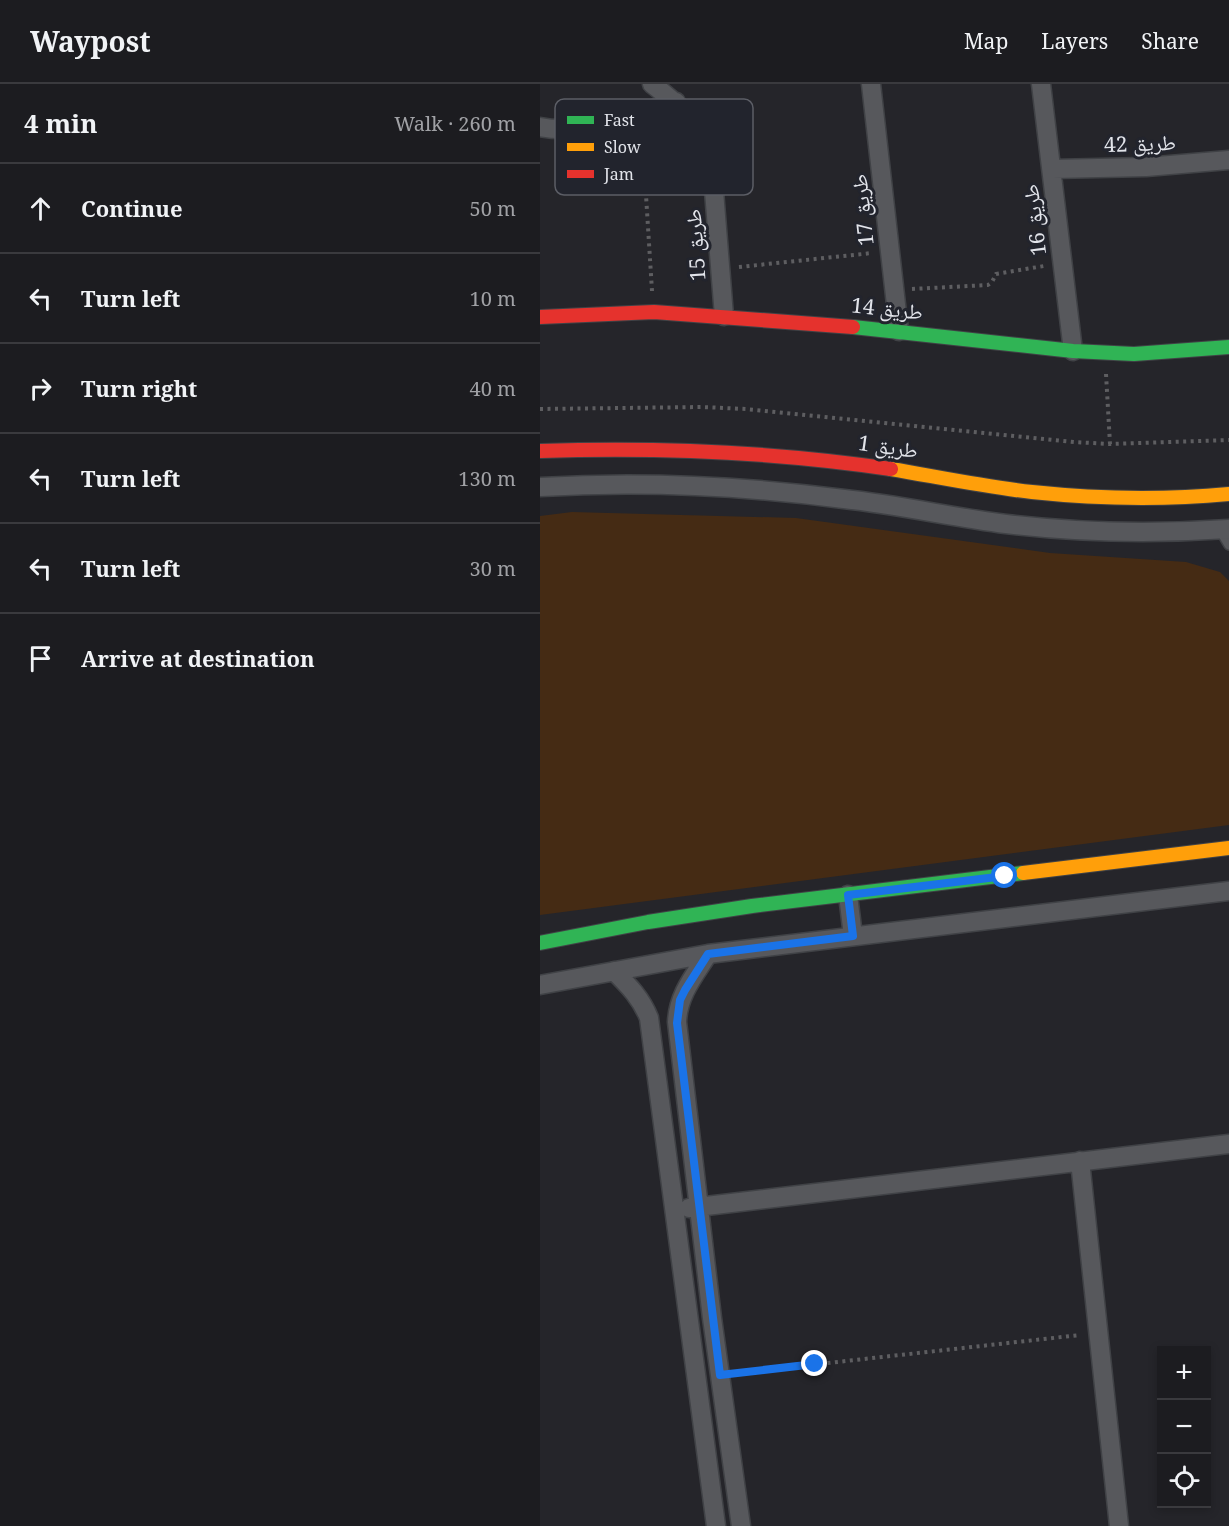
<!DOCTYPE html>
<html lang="en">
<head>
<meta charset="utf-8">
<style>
  :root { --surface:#1c1c20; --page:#252529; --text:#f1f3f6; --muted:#a0a1a5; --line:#3a3a3e }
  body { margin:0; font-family:"Noto Serif","Noto Naskh Arabic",serif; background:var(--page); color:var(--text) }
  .controls { position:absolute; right:18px; bottom:18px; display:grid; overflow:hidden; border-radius:0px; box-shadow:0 3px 9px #0003 }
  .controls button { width:54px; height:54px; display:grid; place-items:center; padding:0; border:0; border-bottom:2px solid var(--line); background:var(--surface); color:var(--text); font:30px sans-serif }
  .stop { position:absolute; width:18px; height:18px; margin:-14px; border:4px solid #1a73e8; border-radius:50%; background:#fff }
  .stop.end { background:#1a73e8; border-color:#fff; box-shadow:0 2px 6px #0008 }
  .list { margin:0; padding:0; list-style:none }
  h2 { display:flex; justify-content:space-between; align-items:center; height:78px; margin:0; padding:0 24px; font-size:26px }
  h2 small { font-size:20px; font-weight:400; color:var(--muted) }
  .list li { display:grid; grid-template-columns:39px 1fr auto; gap:18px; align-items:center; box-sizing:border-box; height:90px; padding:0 24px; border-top:2px solid var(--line) }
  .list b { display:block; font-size:22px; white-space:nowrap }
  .list em { font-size:20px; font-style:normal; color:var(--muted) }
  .icon { flex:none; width:33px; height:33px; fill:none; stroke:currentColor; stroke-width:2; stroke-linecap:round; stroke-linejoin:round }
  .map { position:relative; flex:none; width:689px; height:1442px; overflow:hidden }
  header { display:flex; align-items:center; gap:36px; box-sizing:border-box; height:84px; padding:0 30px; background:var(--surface); border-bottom:2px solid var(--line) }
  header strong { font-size:28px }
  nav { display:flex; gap:33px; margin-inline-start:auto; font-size:21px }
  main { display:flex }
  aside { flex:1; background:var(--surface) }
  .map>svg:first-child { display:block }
  .green { fill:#452b14 }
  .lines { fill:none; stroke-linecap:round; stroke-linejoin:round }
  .lane-casing { stroke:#404246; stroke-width:12 }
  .street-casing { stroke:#404246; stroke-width:21 }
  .fast-casing { stroke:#404246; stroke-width:16 }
  .slow-casing { stroke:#404246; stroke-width:16 }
  .jam-casing { stroke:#404246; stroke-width:16 }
  .path { stroke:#5e5e61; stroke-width:4; stroke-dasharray:3 4.5; stroke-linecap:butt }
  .lane { stroke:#57585c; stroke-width:9 }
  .street { stroke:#57585c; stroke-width:18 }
  .fast { stroke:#30b455; stroke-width:14 }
  .slow { stroke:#ff9f0a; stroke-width:14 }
  .jam { stroke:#e5322d; stroke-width:14 }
  .route { stroke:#1a73e8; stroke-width:8 }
  .labels { text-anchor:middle; stroke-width:6; stroke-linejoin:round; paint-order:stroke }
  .street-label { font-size:21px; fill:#e2e4ea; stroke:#22242d }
  .key { fill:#22242d; stroke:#5c5e66; stroke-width:1.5 }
  .key-label { font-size:16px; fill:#e2e4ea }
</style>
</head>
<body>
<header>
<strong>Waypost</strong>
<nav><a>Map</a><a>Layers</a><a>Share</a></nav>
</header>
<main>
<aside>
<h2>4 min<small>Walk · 260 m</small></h2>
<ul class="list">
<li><svg class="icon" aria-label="ahead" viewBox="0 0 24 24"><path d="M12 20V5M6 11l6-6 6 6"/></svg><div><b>Continue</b></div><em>50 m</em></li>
<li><svg class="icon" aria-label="left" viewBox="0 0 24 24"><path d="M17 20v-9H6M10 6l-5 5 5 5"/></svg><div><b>Turn left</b></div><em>10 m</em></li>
<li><svg class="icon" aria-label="right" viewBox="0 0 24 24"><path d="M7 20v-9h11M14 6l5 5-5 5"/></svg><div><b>Turn right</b></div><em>40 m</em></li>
<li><svg class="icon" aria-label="left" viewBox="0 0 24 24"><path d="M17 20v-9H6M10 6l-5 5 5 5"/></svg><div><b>Turn left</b></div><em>130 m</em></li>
<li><svg class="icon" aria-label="left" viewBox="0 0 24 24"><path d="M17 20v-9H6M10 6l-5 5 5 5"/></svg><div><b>Turn left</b></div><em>30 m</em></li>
<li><svg class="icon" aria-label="arrive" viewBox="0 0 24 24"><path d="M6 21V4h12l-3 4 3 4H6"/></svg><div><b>Arrive at destination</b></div></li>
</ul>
</aside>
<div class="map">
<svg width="689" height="1442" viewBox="0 0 689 1442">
  <rect width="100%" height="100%" fill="#25252a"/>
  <!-- green -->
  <path class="green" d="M 32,428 L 256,434 L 510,469 L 646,478 L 680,488 L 689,497 L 689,741 L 0,831 L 0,432 Z"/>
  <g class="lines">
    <defs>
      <path id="lane" d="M 680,446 L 689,461"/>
      <path id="street" d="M 112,0 C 145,25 162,42 172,82 L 184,232
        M 331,0 L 359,247
        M 501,0 L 533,267
        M 0,43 C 45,52 93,30 136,18
        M 512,85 L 606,83 L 689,76
        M 0,403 C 101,397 204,402 304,415 C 359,421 412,433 466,440 C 541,449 614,450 689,445
        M 308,811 L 313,852
        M 168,870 C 154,892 138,911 137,938 L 172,1234 L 201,1442
        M 74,887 C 89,902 101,914 109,934 L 176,1442
        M 0,901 L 168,870 L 689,807
        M 540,1077 L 579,1442
        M 149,1124 L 689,1060"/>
      <path id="fast" d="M 313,243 L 533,267 L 594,270 L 689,263
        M 0,859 L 108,838 L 212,822 L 483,789"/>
      <path id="slow" d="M 351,385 C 398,393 445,403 492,408 C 558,415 623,416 689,410
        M 483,789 L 689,764"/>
      <path id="jam" d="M 0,233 L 114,228 L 313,243
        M 0,367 C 117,363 235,368 351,385"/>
    </defs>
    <!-- lane casing -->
    <use href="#lane" class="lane-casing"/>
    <!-- street casing -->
    <use href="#street" class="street-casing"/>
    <!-- fast casing -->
    <use href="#fast" class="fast-casing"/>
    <!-- slow casing -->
    <use href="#slow" class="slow-casing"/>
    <!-- jam casing -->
    <use href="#jam" class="jam-casing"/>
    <!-- path -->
    <path class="path" d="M 102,47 L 112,207
      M 199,183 L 332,169
      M 372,205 L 448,201 L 452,198 L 456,190 L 504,182
      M 566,290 L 570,360
      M 0,325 L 162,323 L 206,325 L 534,358 L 570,360 L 689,356
      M 198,1289 L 540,1251"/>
    <!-- lane -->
    <use href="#lane" class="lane"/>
    <!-- street -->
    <use href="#street" class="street"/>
    <!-- fast -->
    <use href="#fast" class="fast"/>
    <!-- slow -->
    <use href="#slow" class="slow"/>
    <!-- jam -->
    <use href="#jam" class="jam"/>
  </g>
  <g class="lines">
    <!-- route -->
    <path class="route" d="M 275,1280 L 180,1291 L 137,939 L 140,916 L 145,906 L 168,870 L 313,852 L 308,811 L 465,792"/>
  </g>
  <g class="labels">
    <!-- street labels -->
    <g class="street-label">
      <text transform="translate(600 60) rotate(-2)" y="7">طريق 42</text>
      <text transform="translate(323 126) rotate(-96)" y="7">طريق 17</text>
      <text transform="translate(495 136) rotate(-97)" y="7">طريق 16</text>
      <text transform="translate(156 161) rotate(-94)" y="7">طريق 15</text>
      <text transform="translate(347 225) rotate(6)" y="7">طريق 14</text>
      <text transform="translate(348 363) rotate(8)" y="7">طريق 1</text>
    </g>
  </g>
  <!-- legend -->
  <rect x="15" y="15" width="198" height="96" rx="9" class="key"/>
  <rect x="27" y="32" width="27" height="8" fill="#30b455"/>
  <rect x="27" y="59" width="27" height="8" fill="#ff9f0a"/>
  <rect x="27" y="86" width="27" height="8" fill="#e5322d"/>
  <g class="key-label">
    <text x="64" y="42">Fast</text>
    <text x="64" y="69">Slow</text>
    <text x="64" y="96">Jam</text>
  </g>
</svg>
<div class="controls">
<button>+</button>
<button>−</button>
<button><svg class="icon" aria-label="locate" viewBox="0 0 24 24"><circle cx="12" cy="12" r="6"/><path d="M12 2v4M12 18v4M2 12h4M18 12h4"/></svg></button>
</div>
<div class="stop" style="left:465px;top:792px"></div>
<div class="stop end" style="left:275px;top:1280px"></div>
</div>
</main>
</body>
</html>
